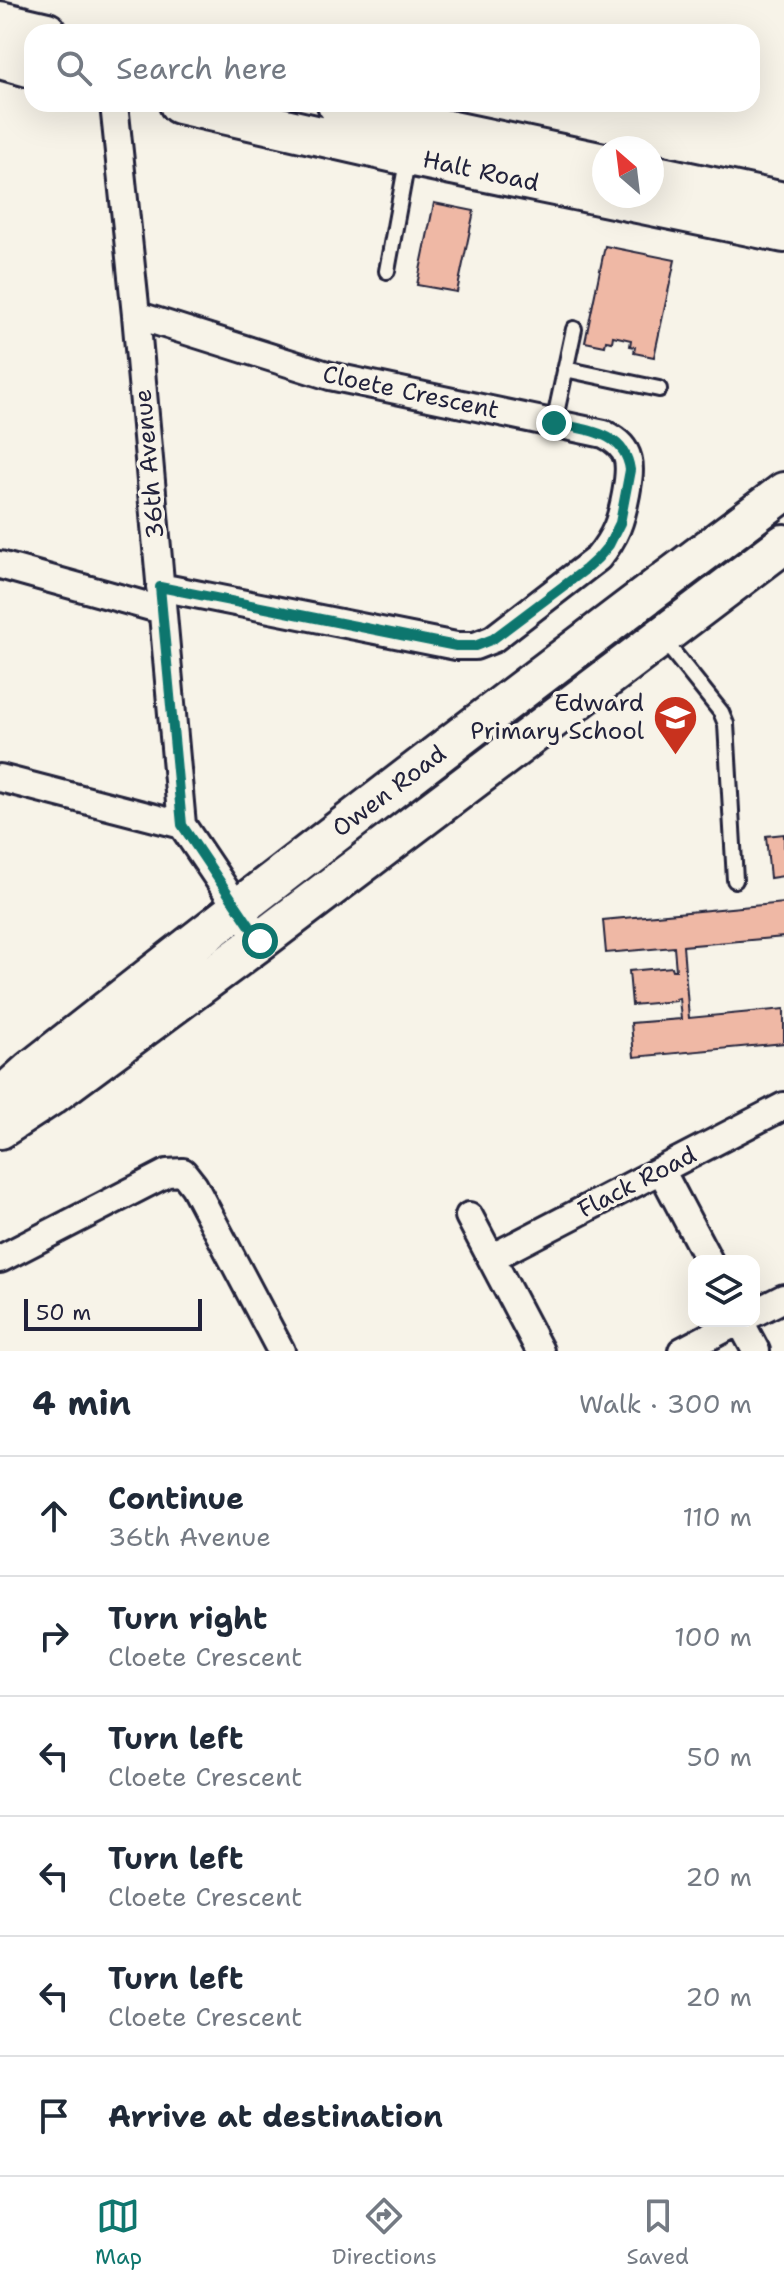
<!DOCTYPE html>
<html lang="en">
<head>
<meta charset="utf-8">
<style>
  :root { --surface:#fff; --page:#f6f6f7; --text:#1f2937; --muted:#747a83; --line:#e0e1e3; --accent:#0f766e }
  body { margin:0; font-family:"Shantell Sans",sans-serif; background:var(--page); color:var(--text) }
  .controls { position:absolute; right:24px; bottom:24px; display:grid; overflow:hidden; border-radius:16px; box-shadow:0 8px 32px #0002 }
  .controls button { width:72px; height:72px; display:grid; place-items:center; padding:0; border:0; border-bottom:2px solid var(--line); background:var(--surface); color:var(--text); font:40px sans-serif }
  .compass { position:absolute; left:592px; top:136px; width:72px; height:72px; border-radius:50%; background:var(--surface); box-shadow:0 8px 32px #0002; rotate:332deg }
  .scale { position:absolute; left:24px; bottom:20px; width:178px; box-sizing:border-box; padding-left:8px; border:4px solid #22223b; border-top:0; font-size:22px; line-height:28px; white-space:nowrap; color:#22223b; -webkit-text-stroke:6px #f7f3e8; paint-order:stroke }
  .stop { position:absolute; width:24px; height:24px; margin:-18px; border:6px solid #0f766e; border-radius:50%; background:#fff }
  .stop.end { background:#0f766e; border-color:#fff; box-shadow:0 2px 8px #0008 }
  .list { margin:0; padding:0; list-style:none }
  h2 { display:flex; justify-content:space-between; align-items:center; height:104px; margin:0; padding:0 32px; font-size:34px }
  h2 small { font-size:26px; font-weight:400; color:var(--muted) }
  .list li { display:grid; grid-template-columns:52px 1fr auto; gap:24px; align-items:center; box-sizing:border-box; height:120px; padding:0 32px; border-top:2px solid var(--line) }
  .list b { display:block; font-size:30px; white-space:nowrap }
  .list p { margin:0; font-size:26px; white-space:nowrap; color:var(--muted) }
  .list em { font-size:26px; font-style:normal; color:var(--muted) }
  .icon { flex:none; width:44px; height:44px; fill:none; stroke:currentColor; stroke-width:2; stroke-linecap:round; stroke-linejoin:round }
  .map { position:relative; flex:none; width:784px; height:1351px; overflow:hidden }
  .search { position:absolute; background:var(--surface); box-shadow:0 8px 32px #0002; left:24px; right:24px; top:24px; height:88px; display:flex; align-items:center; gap:20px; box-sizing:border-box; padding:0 28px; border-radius:24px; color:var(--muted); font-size:30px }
  .sheet { height:824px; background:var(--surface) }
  nav { display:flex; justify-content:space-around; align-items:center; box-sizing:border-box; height:112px; border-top:2px solid var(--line); background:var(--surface); font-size:22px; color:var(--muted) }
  nav a { display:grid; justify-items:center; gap:4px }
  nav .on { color:var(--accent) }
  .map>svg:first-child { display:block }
  .building { fill:#efb8a5; stroke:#22223b; stroke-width:2 }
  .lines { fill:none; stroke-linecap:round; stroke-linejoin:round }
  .lane-casing { stroke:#22223b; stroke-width:20 }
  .street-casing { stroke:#22223b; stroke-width:32 }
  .secondary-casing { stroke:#22223b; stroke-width:44 }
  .lane { stroke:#f7f3e8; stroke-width:14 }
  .street { stroke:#f7f3e8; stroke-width:26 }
  .secondary { stroke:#f7f3e8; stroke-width:38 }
  .route { stroke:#0f766e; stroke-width:10 }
  .labels { text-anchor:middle; stroke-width:7; stroke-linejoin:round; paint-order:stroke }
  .street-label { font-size:24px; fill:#22223b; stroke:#f7f3e8 }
  .poi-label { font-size:24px; fill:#22223b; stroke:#f7f3e8; text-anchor:end }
</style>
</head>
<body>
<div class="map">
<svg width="784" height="1351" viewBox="0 0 784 1351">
  <rect width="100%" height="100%" fill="#f7f3e8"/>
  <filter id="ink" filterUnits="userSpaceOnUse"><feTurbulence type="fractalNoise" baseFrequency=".0125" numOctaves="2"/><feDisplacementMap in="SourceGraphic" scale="16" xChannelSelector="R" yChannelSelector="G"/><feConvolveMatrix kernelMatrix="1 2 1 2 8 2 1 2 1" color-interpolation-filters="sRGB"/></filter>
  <g filter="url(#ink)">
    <!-- building -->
    <path class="building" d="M 434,203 L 474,211 L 457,292 L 417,285 Z
      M 605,246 L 675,260 L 654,357 L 634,353 L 635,347 L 630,346 L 631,340 L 613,336 L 612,342 L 606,341 L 605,346 L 585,342 Z
      M 784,834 L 784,876 L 770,878 L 766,836 Z
      M 784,903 L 784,937 L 683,946 L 689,1018 L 784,1009 L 784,1043 L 634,1057 L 631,1023 L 681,1019 L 679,998 L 676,999 L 676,1001 L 632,1005 L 629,971 L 672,967 L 673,970 L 676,970 L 674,947 L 606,953 L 603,920 Z"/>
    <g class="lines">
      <defs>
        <path id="lane" d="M 387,271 L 408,156
          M 565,369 L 659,389
          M 554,423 L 574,329
          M 661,637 L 721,712 L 726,724 L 735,880"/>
        <path id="street" d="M 114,104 L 136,315 L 182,825 L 260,941
          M 136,315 L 330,376 L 604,434 C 633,448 631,466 626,494 C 621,521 616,536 598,558 L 493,639 L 475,646 L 456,646 L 160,587
          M 0,565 L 162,610
          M 0,778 L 182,825
          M 661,1170 L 709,1261
          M 469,1216 L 540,1351
          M 491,1258 L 784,1106
          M 0,1259 L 167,1173 L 183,1172 L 194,1186 L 281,1351
          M 754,1313 L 784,1298
          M 740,1321 L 756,1351
          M 682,1351 L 739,1321"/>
        <path id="secondary" d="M 0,21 L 47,32
          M 0,59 L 32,68
          M 179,104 L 408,156 L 784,233
          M 337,104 L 401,120 L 604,163
          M 652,174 L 784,202
          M 0,1098 L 30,1071 C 279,875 530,682 784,492
          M 0,1129 L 52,1095 L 260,941 L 784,544"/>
      </defs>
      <!-- lane casing -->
      <use href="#lane" class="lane-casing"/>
      <!-- street casing -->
      <use href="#street" class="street-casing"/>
      <!-- secondary casing -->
      <use href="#secondary" class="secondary-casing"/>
      <!-- lane -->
      <use href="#lane" class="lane"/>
      <!-- street -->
      <use href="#street" class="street"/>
      <!-- secondary -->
      <use href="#secondary" class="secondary"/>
    </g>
  </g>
  <g class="lines" filter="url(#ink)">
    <!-- route -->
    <path class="route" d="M 260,941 L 182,825 L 160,587 L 456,646 L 475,646 L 493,639 L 586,569 L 598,558 L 609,545 L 620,523 L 630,470 C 625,431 585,430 554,423"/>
  </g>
  <!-- icons -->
  <defs>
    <symbol id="school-pin" viewBox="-11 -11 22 30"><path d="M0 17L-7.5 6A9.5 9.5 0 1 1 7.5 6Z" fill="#c8321e" stroke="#f7f3e8"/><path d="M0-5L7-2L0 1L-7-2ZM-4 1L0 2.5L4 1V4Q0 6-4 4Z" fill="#fff"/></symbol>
  </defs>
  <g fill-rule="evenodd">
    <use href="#school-pin" x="650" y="692" width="51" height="69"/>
  </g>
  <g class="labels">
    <!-- street labels -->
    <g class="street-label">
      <text transform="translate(481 171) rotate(12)" y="8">Halt Road</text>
      <text transform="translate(411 392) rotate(12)" y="8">Cloete Crescent</text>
      <text transform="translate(149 464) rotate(-95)" y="8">36th Avenue</text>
      <text transform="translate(389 791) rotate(-37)" y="8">Owen Road</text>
      <text transform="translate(637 1182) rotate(-27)" y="8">Flack Road</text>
    </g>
    <!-- poi labels -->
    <g class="poi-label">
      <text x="644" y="711">Edward<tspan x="644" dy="28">Primary School</tspan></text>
    </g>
  </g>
</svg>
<div class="controls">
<button><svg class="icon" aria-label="layers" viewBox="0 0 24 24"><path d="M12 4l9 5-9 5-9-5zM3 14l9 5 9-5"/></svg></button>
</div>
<svg class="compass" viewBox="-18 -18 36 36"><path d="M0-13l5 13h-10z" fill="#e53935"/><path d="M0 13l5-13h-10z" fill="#747a83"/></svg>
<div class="scale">50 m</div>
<div class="stop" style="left:260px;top:941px"></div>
<div class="stop end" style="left:554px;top:423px"></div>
<div class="search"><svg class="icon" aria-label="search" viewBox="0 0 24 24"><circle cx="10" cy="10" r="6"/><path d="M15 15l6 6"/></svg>Search here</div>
</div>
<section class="sheet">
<h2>4 min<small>Walk · 300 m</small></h2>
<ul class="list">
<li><svg class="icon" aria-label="ahead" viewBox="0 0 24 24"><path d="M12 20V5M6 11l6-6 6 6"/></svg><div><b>Continue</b><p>36th Avenue</p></div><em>110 m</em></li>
<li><svg class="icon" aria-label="right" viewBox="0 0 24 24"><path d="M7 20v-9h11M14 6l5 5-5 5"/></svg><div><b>Turn right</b><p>Cloete Crescent</p></div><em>100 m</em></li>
<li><svg class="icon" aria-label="left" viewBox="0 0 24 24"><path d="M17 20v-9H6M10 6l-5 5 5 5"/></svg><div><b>Turn left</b><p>Cloete Crescent</p></div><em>50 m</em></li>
<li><svg class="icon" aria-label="left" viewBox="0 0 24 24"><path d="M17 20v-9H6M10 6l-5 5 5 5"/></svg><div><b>Turn left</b><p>Cloete Crescent</p></div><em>20 m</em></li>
<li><svg class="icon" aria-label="left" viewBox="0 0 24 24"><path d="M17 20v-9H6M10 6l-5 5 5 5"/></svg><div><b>Turn left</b><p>Cloete Crescent</p></div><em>20 m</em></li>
<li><svg class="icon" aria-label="arrive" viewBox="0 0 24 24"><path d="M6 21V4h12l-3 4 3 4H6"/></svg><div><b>Arrive at destination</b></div></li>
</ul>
</section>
<nav>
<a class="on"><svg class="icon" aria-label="map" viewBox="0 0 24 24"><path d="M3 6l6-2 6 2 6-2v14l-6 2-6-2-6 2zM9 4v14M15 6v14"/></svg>Map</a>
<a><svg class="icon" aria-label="directions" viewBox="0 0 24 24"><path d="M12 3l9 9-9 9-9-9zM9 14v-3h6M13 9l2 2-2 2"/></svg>Directions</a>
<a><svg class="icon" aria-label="saved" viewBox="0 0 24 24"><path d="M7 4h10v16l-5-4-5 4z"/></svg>Saved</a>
</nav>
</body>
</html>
